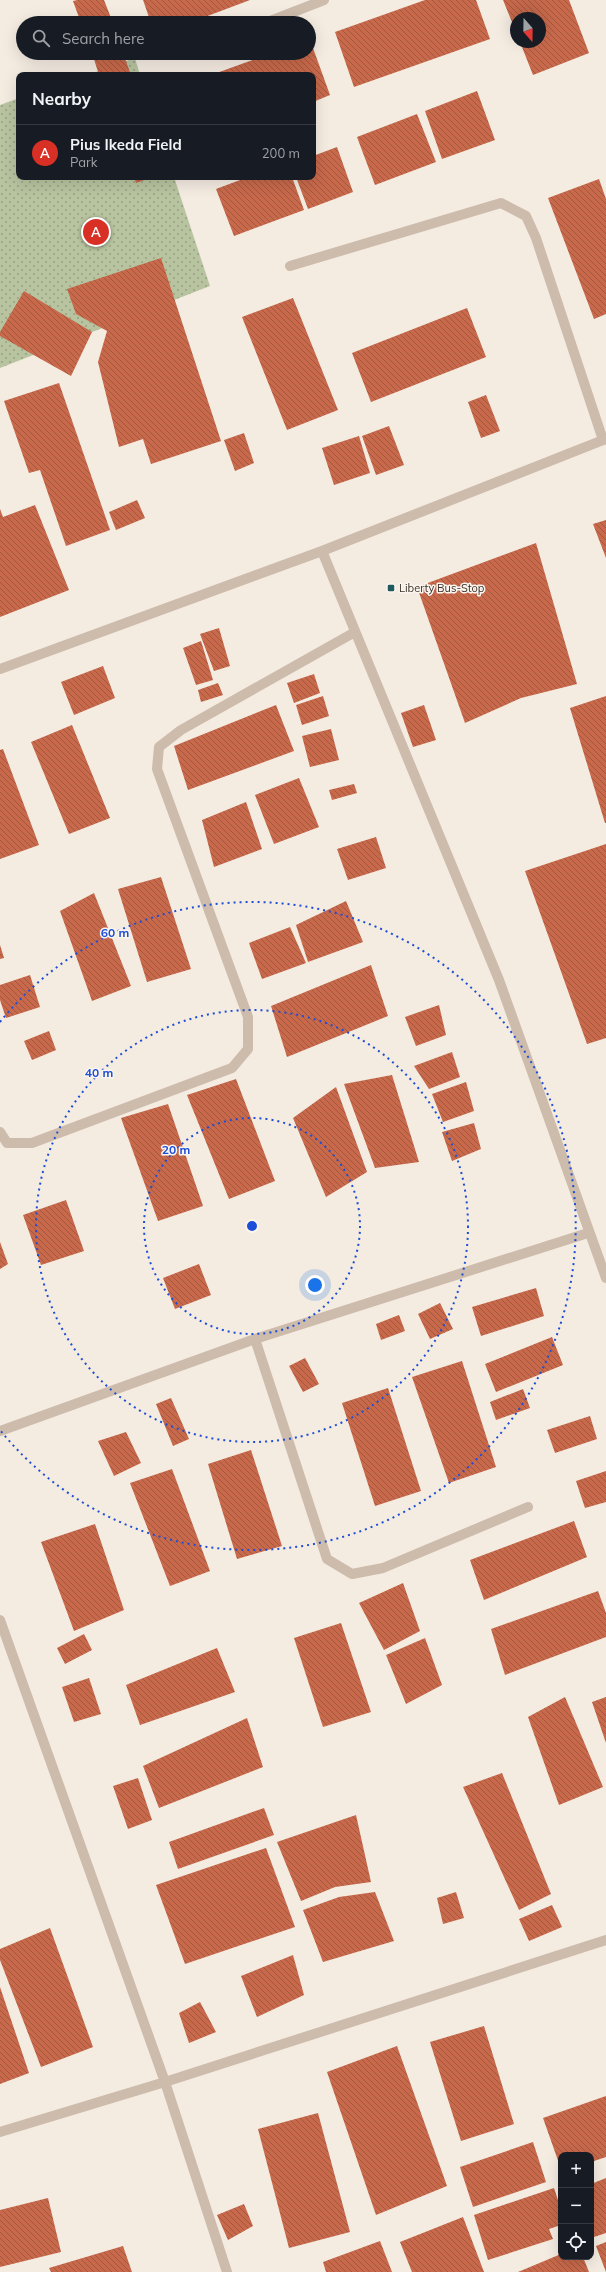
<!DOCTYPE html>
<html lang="en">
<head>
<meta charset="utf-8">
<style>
  :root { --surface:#171b24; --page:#20242c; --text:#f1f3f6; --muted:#9ea1a6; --line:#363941; --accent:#d93025 }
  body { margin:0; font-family:Mulish,sans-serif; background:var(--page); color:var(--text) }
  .controls { position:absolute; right:12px; bottom:12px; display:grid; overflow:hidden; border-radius:8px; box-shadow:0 4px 16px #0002 }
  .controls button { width:36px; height:36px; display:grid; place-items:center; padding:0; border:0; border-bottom:1px solid var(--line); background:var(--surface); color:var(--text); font:20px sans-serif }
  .compass { position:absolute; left:510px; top:12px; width:36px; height:36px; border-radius:50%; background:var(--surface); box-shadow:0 4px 16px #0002; rotate:160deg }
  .you { position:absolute; left:315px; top:1285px; width:14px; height:14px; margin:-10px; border:3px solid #fff; border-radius:50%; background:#1a73e8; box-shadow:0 0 0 6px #1a73e833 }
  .badge { display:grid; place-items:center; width:26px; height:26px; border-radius:50%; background:var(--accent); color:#fff; font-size:13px; font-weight:700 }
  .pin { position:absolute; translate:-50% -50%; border:2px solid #fff; box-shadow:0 1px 4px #0006 }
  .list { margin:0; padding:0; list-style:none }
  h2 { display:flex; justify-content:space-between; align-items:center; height:52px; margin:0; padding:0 16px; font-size:17px }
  h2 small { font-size:13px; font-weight:400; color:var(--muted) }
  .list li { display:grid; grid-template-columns:26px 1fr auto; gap:12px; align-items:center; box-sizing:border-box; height:56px; padding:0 16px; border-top:1px solid var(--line) }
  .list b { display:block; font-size:15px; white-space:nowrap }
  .list p { margin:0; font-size:13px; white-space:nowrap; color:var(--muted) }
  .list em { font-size:13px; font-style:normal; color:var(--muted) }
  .icon { flex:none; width:22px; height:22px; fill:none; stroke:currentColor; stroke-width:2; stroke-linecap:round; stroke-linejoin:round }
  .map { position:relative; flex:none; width:606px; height:2272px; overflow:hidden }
  .search { position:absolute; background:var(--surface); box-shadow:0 4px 16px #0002; left:16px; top:16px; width:300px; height:44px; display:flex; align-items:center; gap:10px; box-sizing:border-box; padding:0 14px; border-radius:22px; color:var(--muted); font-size:15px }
  .panel { position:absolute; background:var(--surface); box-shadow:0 4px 16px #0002; left:16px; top:72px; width:300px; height:108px; border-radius:8px }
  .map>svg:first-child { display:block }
  .park { fill:url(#park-dots) }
  .building { fill:url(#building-back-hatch) }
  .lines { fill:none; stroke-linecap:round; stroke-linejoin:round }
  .lane { stroke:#cdbbac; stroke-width:10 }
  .street { stroke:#cdbbac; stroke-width:10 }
  .ring { fill:none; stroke:#1d4ed8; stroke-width:2; stroke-dasharray:2 4 }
  .poi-dot { fill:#1f5a5e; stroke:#fbf5ee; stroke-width:1.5 }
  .labels { text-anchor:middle; stroke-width:3; stroke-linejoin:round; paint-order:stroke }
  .poi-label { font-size:11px; fill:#3b302b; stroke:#fbf5ee; text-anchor:start }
  .centre { fill:#1d4ed8; stroke:#fbf5ee; stroke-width:2 }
  .ring-label { font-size:12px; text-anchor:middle; font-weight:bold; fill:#1d4ed8; stroke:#fbf5ee; stroke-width:3; stroke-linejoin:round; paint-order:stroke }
</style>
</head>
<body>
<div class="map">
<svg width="606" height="2272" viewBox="0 0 606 2272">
  <defs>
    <pattern id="park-dots" width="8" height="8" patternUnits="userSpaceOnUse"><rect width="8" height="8" fill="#b8c4a0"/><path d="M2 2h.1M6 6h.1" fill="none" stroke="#97a083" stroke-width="1.8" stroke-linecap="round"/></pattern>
    <pattern id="building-back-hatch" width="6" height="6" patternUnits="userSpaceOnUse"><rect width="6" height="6" fill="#c8694b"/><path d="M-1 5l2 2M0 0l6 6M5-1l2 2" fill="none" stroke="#a4573f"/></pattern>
  </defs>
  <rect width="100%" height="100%" fill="#f4ebe1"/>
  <!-- park -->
  <path class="park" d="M 135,58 L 140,75 L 87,75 Z
    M 19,98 L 19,177 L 174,177 L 210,286 L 0,368 L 0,105 Z"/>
  <!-- building -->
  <path class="building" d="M 77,0 L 104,0 L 113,23 L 81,23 L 73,1 Z
    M 143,0 L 250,0 L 189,23 L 151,23 Z
    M 425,0 L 476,0 L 490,39 L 354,87 L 335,32 Z
    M 503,0 L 569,0 L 589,53 L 533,75 L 520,42 L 540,42 L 540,18 L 516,18 L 516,32 Z
    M 309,37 L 330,95 L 313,102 L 313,75 L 211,75 L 272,53 L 309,53 Z
    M 92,53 L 123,53 L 131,75 L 99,75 Z
    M 477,91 L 495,140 L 442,159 L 425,111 Z
    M 417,114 L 436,162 L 375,185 L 357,137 Z
    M 337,147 L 353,192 L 308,209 L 296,177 L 313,177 L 313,156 Z
    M 134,177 L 153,177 L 136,183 Z
    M 248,177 L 292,177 L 304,210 L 234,236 L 216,189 Z
    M 599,179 L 606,199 L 606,314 L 594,319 L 548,198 Z
    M 161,258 L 221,441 L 151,464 L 143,439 L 119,447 L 98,362 L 107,331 L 76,314 L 67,289 Z
    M 24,291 L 92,332 L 71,376 L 0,336 L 0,332 Z
    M 293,298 L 338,410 L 287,430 L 242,317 Z
    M 467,308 L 486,357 L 371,402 L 352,353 Z
    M 59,383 L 110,530 L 66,546 L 40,470 L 29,473 L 4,401 Z
    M 486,395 L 500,431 L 481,438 L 468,402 Z
    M 389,426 L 404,465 L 376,475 L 362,436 Z
    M 244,433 L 254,463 L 235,471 L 224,440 Z
    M 359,436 L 370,473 L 334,485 L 322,448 Z
    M 137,500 L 145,518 L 116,530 L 109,512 Z
    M 35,505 L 69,590 L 0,617 L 0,509 L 3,517 Z
    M 606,520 L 606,558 L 593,524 Z
    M 536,543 L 577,684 L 521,698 L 465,723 L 417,587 Z
    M 219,628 L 230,666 L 214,671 L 200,634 Z
    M 201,641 L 213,680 L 196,685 L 183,648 Z
    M 103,666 L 115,698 L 74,715 L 61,682 Z
    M 314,674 L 320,693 L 294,703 L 287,683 Z
    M 218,683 L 223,695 L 201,702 L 198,690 Z
    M 323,696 L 329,716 L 302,725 L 296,705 Z
    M 606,696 L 606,823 L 605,823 L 570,708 Z
    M 276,705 L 294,751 L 188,790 L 174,746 Z
    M 424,705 L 436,740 L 413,747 L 401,713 Z
    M 72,725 L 110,818 L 69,834 L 31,742 Z
    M 331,729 L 339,760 L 310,767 L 302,736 Z
    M 3,749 L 39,845 L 0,859 L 0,750 Z
    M 299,778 L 319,827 L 274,844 L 255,795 Z
    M 354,784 L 357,793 L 332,800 L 329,790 Z
    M 246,802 L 262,849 L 214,867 L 202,820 Z
    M 376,837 L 386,868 L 348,880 L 337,849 Z
    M 606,844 L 606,1038 L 587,1044 L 525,871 Z
    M 161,877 L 191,969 L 147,982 L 118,889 Z
    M 94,893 L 131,986 L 92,1001 L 60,911 Z
    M 346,901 L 363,942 L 308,962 L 296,925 Z
    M 290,927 L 306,963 L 262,979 L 249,943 Z
    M 0,945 L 4,958 L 0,959 Z
    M 371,965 L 388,1016 L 287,1057 L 271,1006 Z
    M 30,975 L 40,1007 L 6,1018 L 0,1000 L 0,985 Z
    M 439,1005 L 446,1035 L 416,1046 L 405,1017 Z
    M 49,1031 L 56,1050 L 32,1060 L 24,1041 Z
    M 452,1052 L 460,1077 L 429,1089 L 414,1066 Z
    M 392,1075 L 419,1162 L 375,1168 L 344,1084 Z
    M 236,1079 L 275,1181 L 229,1199 L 187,1095 Z
    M 466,1082 L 474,1111 L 443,1122 L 432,1094 Z
    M 336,1087 L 367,1172 L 326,1197 L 293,1118 Z
    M 168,1104 L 203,1206 L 158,1221 L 121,1118 Z
    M 474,1123 L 481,1149 L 452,1161 L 442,1132 Z
    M 66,1200 L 84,1251 L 41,1265 L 23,1215 Z
    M 0,1242 L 8,1264 L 0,1269 Z
    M 199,1264 L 211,1295 L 175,1309 L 163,1278 Z
    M 536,1288 L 544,1316 L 481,1336 L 472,1307 Z
    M 440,1303 L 453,1329 L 430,1339 L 418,1314 Z
    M 399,1315 L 405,1331 L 381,1340 L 376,1324 Z
    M 552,1337 L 563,1365 L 496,1392 L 485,1364 Z
    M 305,1358 L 319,1384 L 303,1392 L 289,1366 Z
    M 462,1361 L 496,1467 L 449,1483 L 412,1377 Z
    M 388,1388 L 421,1491 L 375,1506 L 342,1403 Z
    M 523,1389 L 530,1408 L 496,1420 L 490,1402 Z
    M 171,1398 L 189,1439 L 173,1446 L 156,1404 Z
    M 590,1416 L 597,1439 L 555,1453 L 547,1430 Z
    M 126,1432 L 141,1463 L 114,1476 L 98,1441 Z
    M 251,1450 L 282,1546 L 237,1559 L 208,1464 Z
    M 172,1469 L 210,1571 L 170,1586 L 130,1483 Z
    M 606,1471 L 606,1502 L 585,1508 L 576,1481 Z
    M 574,1521 L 587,1557 L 484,1600 L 470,1560 Z
    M 95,1524 L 124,1610 L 74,1631 L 41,1542 Z
    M 403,1583 L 420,1631 L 384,1650 L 359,1603 Z
    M 598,1591 L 606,1613 L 606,1637 L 505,1675 L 491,1629 Z
    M 341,1623 L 371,1712 L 323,1727 L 294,1638 Z
    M 84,1634 L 92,1650 L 65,1664 L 57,1648 Z
    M 425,1638 L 442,1685 L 406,1704 L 386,1655 Z
    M 217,1648 L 235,1692 L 140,1725 L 126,1685 Z
    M 89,1678 L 101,1714 L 74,1722 L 62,1687 Z
    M 565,1697 L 603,1787 L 559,1805 L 528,1717 Z
    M 606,1697 L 606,1743 L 592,1702 Z
    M 247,1718 L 263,1767 L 159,1808 L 143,1766 Z
    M 502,1773 L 551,1894 L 519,1910 L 463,1787 Z
    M 138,1778 L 152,1820 L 128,1829 L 113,1786 Z
    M 264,1808 L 274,1835 L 178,1869 L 169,1842 Z
    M 356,1815 L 371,1882 L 335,1887 L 301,1901 L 277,1842 Z
    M 266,1848 L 295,1927 L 185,1964 L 156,1885 Z
    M 375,1892 L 394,1941 L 323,1962 L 303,1910 L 339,1897 Z
    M 456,1892 L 464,1918 L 443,1924 L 437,1898 Z
    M 552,1905 L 562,1927 L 529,1941 L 519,1919 Z
    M 50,1928 L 93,2047 L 41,2067 L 0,1960 L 0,1949 Z
    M 293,1955 L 304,1995 L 257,2017 L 241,1976 Z
    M 0,1987 L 29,2073 L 0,2084 Z
    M 200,2002 L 216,2032 L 189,2043 L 179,2013 Z
    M 484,2026 L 514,2124 L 461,2141 L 430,2042 Z
    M 397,2046 L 447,2186 L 376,2215 L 327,2072 Z
    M 606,2096 L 606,2157 L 591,2162 L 591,2155 L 561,2155 L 561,2169 L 543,2118 Z
    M 318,2113 L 350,2232 L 289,2248 L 258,2129 Z
    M 533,2142 L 546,2182 L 473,2207 L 460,2167 Z
    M 606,2178 L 606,2233 L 591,2238 L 591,2184 Z
    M 554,2188 L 561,2209 L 561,2225 L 549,2229 L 553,2239 L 488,2260 L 474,2215 Z
    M 48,2198 L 61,2252 L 0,2267 L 0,2210 Z
    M 244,2204 L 253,2226 L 228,2240 L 217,2215 Z
    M 463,2217 L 484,2272 L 412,2272 L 400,2242 Z
    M 380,2241 L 392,2272 L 326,2272 L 323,2262 Z
    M 606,2242 L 606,2272 L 596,2246 Z
    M 123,2246 L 132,2272 L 51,2272 L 49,2268 Z
    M 561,2254 L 561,2257 L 583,2257 L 589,2272 L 518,2272 Z"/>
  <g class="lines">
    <!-- lane -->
    <path class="lane" d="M 290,266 L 501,203 L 526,216 L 536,238 L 603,440
      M 255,1339 L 327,1559 L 352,1574 L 383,1568 L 528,1507"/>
    <!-- street -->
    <path class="street" d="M 265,23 L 324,0
      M 322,551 L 499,980 L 606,1278
      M 0,669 L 322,551 L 606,439
      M 0,1132 L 7,1143 L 32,1143 L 232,1068 L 248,1049 L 248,1017 L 157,769 L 159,747 L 181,730 L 355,632
      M 0,1431 L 255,1339 L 588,1233
      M 0,1620 L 165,2082 L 227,2272
      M 0,2132 L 165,2082 L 606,1940"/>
  </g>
  <!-- distance rings -->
  <g class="ring">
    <circle cx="252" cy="1226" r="108"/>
    <circle cx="252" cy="1226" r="216"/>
    <path d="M0 1022A324 324 0 1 1 0 1430"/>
  </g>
  <!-- markers -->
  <rect class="poi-dot" x="387" y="584" width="8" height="8" rx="2"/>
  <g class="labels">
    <!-- poi labels -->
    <g class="poi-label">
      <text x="399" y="592">Liberty Bus-Stop</text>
    </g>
  </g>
  <circle cx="252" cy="1226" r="6" class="centre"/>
  <g class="ring-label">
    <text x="115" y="937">60 m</text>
    <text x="99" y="1077">40 m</text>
    <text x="176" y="1154">20 m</text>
  </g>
</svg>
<div class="controls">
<button>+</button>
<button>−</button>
<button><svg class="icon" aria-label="locate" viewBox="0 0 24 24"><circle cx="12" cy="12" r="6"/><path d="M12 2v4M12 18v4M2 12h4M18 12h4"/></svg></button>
</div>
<svg class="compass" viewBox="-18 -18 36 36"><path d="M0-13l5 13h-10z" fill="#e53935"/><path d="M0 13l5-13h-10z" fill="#9ea1a6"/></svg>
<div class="you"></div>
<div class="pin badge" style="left:96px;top:232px">A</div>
<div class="search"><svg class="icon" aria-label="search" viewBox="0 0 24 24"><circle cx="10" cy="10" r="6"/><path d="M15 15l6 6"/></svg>Search here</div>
<section class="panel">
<h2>Nearby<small></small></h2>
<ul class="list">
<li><span class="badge">A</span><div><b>Pius Ikeda Field</b><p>Park</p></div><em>200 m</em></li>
</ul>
</section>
</div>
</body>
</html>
